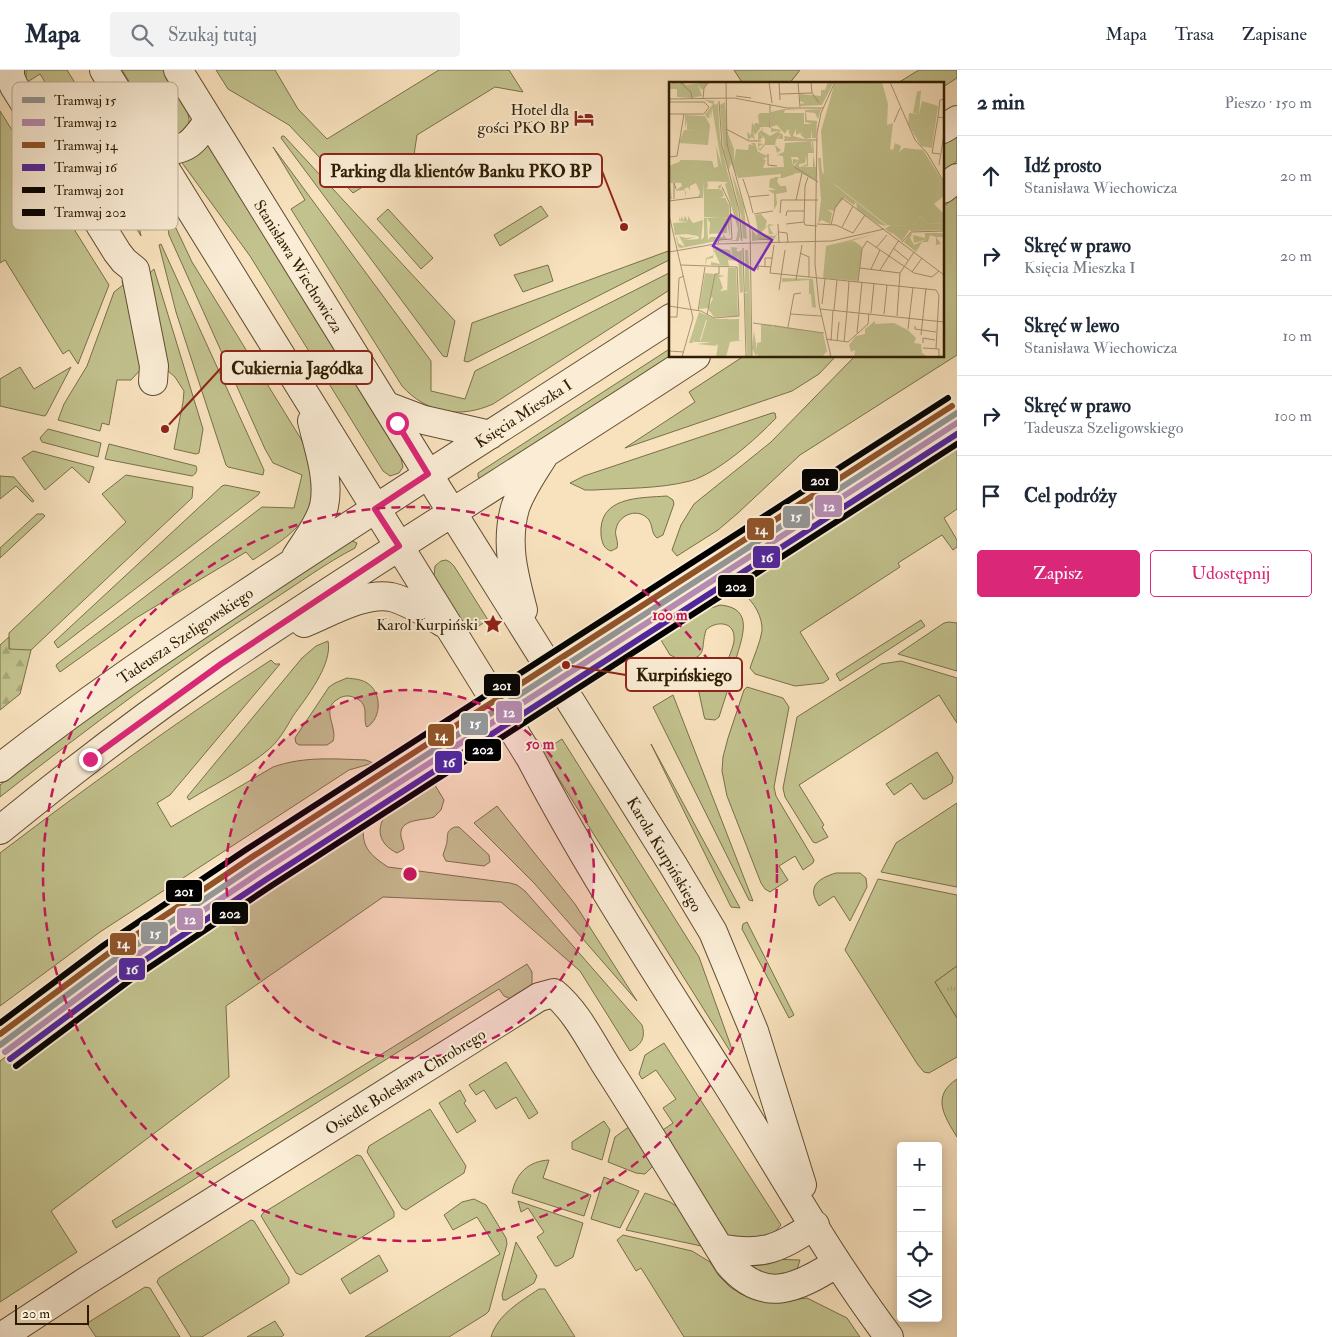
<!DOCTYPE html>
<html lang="pl">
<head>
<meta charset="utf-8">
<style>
  :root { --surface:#fff; --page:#f2f2f3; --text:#1f2937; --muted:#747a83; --line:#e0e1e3; --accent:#db2777 }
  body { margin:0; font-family:"IM FELL Double Pica",serif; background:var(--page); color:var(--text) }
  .controls { position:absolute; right:15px; bottom:15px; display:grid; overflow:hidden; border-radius:5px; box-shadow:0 2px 12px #0003 }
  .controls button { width:45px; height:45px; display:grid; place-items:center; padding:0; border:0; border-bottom:1px solid var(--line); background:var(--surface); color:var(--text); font:25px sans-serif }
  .scale { position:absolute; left:15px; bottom:12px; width:74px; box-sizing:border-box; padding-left:5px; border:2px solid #2f1d02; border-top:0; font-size:14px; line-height:18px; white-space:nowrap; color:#2f1d02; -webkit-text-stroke:4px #faecd5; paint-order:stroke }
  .stop { position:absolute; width:15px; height:15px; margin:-11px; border:4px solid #db2777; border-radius:50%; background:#fff }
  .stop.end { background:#db2777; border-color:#fff; box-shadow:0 1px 5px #0008 }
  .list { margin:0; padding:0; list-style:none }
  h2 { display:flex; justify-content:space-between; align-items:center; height:65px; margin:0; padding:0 20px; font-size:21px }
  h2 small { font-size:16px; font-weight:400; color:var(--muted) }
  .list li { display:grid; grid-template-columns:32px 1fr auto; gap:15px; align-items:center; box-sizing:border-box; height:80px; padding:0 20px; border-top:1px solid var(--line) }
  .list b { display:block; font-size:19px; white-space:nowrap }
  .list p { margin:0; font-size:16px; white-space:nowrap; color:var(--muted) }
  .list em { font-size:16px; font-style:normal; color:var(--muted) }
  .actions { display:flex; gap:10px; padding:15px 20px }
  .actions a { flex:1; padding:11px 0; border:1px solid var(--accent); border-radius:5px; text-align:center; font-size:18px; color:var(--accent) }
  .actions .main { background:var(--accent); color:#fff }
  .icon { flex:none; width:28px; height:28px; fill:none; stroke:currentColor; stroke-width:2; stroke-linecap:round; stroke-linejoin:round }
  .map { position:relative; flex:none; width:957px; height:1267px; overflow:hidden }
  header { display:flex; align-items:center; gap:30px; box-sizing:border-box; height:70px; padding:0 25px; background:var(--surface); border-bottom:1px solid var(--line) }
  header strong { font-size:24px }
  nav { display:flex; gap:28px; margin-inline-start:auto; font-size:18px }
  .search { width:350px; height:45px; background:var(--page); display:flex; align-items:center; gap:12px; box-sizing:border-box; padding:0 18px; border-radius:5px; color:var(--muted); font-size:19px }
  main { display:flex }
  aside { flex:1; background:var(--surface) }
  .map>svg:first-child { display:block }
  .green { fill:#c2c28e; stroke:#787048 }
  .forest { fill:url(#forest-firs); stroke:#787048 }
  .park { fill:url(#park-tufts); stroke:#787048 }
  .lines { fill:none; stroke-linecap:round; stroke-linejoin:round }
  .minor-casing { stroke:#614e31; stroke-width:30 }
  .tertiary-casing { stroke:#614e31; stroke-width:30 }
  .minor { stroke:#faecd5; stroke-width:28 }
  .tertiary { stroke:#faecd5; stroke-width:28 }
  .tram-1-casing { stroke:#faecd5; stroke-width:10 }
  .tram-2-casing { stroke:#faecd5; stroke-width:10 }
  .tram-3-casing { stroke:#faecd5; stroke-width:10 }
  .tram-4-casing { stroke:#faecd5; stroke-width:10 }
  .tram-5-casing { stroke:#faecd5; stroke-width:10 }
  .tram-6-casing { stroke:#faecd5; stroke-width:10 }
  .tram-1 { stroke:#949696; stroke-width:6 }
  .tram-2 { stroke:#b48cb1; stroke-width:6 }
  .tram-3 { stroke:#915429; stroke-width:6 }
  .tram-4 { stroke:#51279e; stroke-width:6 }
  .tram-5 { stroke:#000; stroke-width:6 }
  .tram-6 { stroke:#000; stroke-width:6 }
  .route { stroke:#db2777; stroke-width:6 }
  .ring { fill:none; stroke:#c2185b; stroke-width:2.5; stroke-dasharray:9 6 }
  .labels { text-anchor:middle; stroke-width:4; stroke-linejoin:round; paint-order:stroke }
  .poi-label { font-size:16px; fill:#2f1d02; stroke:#faecd5; text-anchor:end }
  .street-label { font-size:16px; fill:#2f1d02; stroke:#faecd5 }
  .inset-road { fill:none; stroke:#a89373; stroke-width:1 }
  .view { fill:#7b2cbf; fill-opacity:0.15; stroke:#7b2cbf; stroke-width:2.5 }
  .inset-edge { fill:none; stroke:#2f1d02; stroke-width:2.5 }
  .key { fill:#faecd5; stroke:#bdae96; stroke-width:1 }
  .key-label { font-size:14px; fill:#2f1d02 }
  .centre { fill:#c2185b; stroke:#faecd5; stroke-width:2.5 }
  .ring-label { font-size:15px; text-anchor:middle; font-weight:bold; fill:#c2185b; stroke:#faecd5; stroke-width:4; stroke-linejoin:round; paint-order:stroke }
  .leader { fill:none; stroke:#8f2418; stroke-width:2 }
  .callout-dot { fill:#8f2418; stroke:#faecd5; stroke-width:2 }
  .callout { fill:#faecd5; stroke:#8f2418; stroke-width:2 }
  .callout-label { font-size:18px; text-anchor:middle; font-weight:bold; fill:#2f1d02 }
  .line-badge { stroke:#faecd5; stroke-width:2 }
  .badge-label { font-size:14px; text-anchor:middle; font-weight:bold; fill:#fff }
</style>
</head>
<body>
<header>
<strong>Mapa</strong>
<div class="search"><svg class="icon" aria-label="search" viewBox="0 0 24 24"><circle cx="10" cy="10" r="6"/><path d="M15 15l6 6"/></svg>Szukaj tutaj</div>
<nav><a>Mapa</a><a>Trasa</a><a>Zapisane</a></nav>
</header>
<main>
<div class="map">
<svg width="957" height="1267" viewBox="0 0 957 1267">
  <defs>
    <pattern id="forest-firs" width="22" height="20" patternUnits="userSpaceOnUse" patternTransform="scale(1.25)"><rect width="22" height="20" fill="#c2c28e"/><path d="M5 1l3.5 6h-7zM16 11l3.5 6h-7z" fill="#a7a679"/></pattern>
    <pattern id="park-tufts" width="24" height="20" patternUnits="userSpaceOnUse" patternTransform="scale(1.25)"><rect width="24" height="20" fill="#c2c28e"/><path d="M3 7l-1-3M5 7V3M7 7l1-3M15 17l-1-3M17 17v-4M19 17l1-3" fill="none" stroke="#a7a679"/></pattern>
  </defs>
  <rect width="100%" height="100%" fill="#f8e2be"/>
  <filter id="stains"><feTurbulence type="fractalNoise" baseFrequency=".004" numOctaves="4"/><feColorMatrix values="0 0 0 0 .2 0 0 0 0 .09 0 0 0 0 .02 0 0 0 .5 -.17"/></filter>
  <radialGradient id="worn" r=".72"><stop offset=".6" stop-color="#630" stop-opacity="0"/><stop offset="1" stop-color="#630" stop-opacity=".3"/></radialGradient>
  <!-- green -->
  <path class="green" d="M 26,0 L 67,0 L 128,98 L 141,166 L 40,4 L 26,13 Z
    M 122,0 L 164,0 C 171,12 202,51 183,63 C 176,68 168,66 161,63 Z
    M 216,0 L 275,0 L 298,39 L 327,69 L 439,0 L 509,0 L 523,22 L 495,17 L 417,65 L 414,85 L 353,123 L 289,55 L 228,19 Z
    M 734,0 L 800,0 L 789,14 L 743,14 Z
    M 919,0 L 957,0 L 957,8 L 943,17 L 943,14 L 896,14 Z
    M 0,41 L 109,215 L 78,294 L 69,280 L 63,284 L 5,190 L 0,193 Z
    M 282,66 L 284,66 L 455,251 L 447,287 L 443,286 L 281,68 Z
    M 957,66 L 957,91 L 943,102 L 943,75 Z
    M 209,75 L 400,384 L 403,397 L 399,403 L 390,406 L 383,401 L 250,186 L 180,90 Z
    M 273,77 L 431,291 L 431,321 L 465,329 L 475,301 L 671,202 L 671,219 L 493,334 C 460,349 426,343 402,316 L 291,139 L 305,130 Z
    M 957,125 L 957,285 L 800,385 L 738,443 L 718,460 L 677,486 L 672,480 L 681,455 L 694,434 L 771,372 L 855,286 L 943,286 L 943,137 Z
    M 164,133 L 192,192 L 301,369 C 308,383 312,395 312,410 C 312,415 313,421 313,426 C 309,457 276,474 253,490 L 246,482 L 136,548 L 60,602 L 56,596 L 57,594 L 262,437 L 294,438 L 302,405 L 273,393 L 265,379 L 169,165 Z
    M 541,136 L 548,146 L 500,176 L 494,165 Z
    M 388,139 L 433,188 L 421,199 L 377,149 Z
    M 161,174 L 264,400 L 263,405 L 228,397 L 226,395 L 176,242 L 159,175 Z
    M 671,180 L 671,189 L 468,292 L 464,291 L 472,253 Z
    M 548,195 L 553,211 L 523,222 L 514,205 Z
    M 154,199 L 203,359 L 199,383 L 196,384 L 174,379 L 183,332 L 184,321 L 175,307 L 160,294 L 143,209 Z
    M 132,205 L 143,297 L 131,310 L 117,310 L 109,355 L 102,353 L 100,361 L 58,350 L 64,334 L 87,296 L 114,222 L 123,215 L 122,211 Z
    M 671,278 L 671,286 L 482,409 L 478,407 L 478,403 Z
    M 744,286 L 836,286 L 819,304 L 792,321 L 625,378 L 695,332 L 689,322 Z
    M 20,297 L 34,319 L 71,297 L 46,345 L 44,346 L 0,336 L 0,309 Z
    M 772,343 L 775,343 L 776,348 C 756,369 718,403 690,411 C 659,419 625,418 594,420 L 585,420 L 570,413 L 584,406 Z
    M 48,359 L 101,373 L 98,387 L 42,372 L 40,368 Z
    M 109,374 L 196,396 C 198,400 196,404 192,406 L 105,389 Z
    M 957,378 L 957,439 L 944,448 L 957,470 L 957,477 L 953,480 L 942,465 L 898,493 L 900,497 L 800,562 L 829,609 L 823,613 L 795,616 L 755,604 L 750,598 C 754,586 760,573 762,561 C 763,548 754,531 743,524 C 731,518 726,521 716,511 L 794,483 Z
    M 33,381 L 94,397 L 89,413 L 72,397 L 45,420 L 22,388 Z
    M 126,405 L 193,417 L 192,428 L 31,580 L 29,582 L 9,579 L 9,563 L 126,452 L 102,424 Z
    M 0,406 L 14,407 L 34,431 L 32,432 L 16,416 L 0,429 Z
    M 225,415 L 260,422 L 258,425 L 58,578 L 54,572 L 222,416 Z
    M 667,426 L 673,430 L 674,434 L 663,465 L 657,468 C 651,463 653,456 649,450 C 639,437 619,444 616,459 C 614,465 619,471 617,478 L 611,481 C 604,479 602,473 601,465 C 598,426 640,428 667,426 Z
    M 37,444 L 43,444 L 45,446 L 0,488 L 0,478 Z
    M 352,471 L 357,473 L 355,478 C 326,493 299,513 271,531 C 177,591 88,658 0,727 L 0,715 C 113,627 231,547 352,471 Z
    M 446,490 L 450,492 L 454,496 L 488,550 L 468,563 L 434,506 L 435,496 L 441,491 Z
    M 720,535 C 755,538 742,567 736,589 L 732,590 L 729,587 C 731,581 735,573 734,566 C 733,551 715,551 706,560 C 700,579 709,587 683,591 L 670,585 L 653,557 Z
    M 921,550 L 925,556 L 840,611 L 836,604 Z
    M 949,552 L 957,553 L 957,601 L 898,584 L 944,553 Z
    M 328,571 C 333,594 306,628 293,646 C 286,658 279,671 268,680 C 247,698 213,715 189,730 L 187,727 L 302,588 L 316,576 Z
    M 271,590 L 275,594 L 280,594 L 170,725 L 157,733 L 171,757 L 273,697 C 304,686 335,689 366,690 L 373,693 L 349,700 L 100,862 L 0,936 L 0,783 C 88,716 178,651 271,590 Z
    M 901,591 L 957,608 L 957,653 L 939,625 L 799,715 L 824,755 L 822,757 L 828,767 L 816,773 L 813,772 L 785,727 L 783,718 L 797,647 L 881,594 Z
    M 704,605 L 725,611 L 729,616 L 719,647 L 715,650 L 705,649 L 704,646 L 697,613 L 698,610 Z
    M 347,608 C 354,609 361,609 367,613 C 382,622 382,648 367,657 L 366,656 C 363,644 370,633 353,627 C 348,625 342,626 338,629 C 320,639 338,657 333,671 L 327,675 L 299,675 L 296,673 L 295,668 L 329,617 L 335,613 Z
    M 747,617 L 783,628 L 789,637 L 774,717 L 776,726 L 814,790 L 813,793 L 803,800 L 795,786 L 779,796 L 788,810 L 770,822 L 765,819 L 761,813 L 727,726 L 722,701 L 723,687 L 728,668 L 744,620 Z
    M 673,625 L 753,831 L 749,830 L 653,637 Z
    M 562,669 L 699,887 L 733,982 L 730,981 L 542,682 Z
    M 651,674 L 740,838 L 731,837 Z
    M 937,682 L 953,707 L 952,713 L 926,729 L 923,729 L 911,713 L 894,725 L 886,714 Z
    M 427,702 L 444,730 L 441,740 L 434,747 C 423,751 398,748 401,767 C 402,771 404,775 404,779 L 397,783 C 378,774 375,757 388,742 Z
    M 957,733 L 957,817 L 881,802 L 896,773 Z
    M 497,736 L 575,834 L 637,931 L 534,813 L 474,753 Z
    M 358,745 L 365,747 C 360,773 365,782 388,797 L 510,813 L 517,815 L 525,821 L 642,955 C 646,968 641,975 630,981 L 580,901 L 501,832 L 383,827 L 226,936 L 229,1007 L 51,1141 L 77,1182 L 0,1232 L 0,991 L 122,901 Z
    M 455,757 L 459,757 L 489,785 L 490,792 L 484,796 L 446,791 L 443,785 C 444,782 445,779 446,776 C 449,767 444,761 455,757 Z
    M 836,803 L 860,803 L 866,808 L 867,817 L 850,851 L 834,826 L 819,836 C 807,818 816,809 836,803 Z
    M 878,809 L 957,825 L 957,896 L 935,912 L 957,948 L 957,987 L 929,1003 L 924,1002 L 918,995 L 845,880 Z
    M 747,852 L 794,945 L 789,948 L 742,859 L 743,854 Z
    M 527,894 L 532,902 L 532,916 L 513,930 L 504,926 L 499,919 L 116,1158 L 112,1151 Z
    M 664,973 L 781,1155 L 767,1171 L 727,1168 L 660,1062 L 673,1053 L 663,1038 L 676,1029 L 656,1000 L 642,1009 L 639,1004 L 645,985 Z
    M 506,992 L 538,1043 L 529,1049 L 516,1027 L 496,1039 L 484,1020 L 476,1025 L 469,1015 Z
    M 957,1009 L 957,1067 C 944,1046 931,1026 957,1009 Z
    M 460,1020 L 466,1031 L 464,1033 L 476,1051 L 457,1063 L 439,1033 Z
    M 430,1039 L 466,1096 L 464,1103 L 406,1140 L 402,1138 L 367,1082 L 369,1076 Z
    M 604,1051 L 610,1060 L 602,1090 L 572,1079 L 572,1072 Z
    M 630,1056 L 652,1092 L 653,1096 L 645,1104 L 636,1103 L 608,1092 L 615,1067 Z
    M 357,1085 L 361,1086 L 394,1142 L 394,1147 L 301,1205 L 296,1203 L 261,1146 L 263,1143 Z
    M 549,1090 L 543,1108 L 591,1125 L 584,1146 L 512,1123 C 516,1103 529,1091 549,1090 Z
    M 604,1107 L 639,1121 L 620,1158 L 591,1149 Z
    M 645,1123 L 670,1132 L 679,1138 L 706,1177 L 626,1160 Z
    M 474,1129 L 486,1135 L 506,1168 L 507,1174 L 489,1241 L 486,1244 L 449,1267 L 365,1267 L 500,1184 L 477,1147 L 453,1160 L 444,1145 L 462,1132 Z
    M 518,1131 L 583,1153 L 573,1187 L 558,1196 L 555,1196 L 537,1167 L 544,1162 L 528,1138 L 521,1142 Z
    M 251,1150 L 254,1151 L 289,1208 L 289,1213 L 202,1267 L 191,1267 L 157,1212 L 159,1208 Z
    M 623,1165 L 692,1181 L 710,1192 L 719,1206 L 730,1217 L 741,1224 L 756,1230 L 773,1232 L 807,1228 L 847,1248 L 860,1267 L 684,1267 L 641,1198 L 636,1201 L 617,1170 Z
    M 516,1172 L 537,1206 L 534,1213 L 506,1230 L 503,1230 L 502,1225 Z
    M 379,1185 L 388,1201 L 350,1224 L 341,1209 Z
    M 768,1189 L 800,1190 L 796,1203 L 783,1210 L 740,1198 Z
    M 145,1217 L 150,1218 L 180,1267 L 96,1267 L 88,1255 L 89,1252 Z
    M 539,1219 L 545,1219 L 575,1267 L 491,1267 C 498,1244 520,1232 539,1219 Z
    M 275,1251 L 284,1265 L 281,1267 L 247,1267 Z"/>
  <!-- forest -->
  <path class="forest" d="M 9,567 L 9,579 L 31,580 L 20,624 L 0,640 L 0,575 Z"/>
  <!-- park -->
  <path class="park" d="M 957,896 L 957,948 L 935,912 Z"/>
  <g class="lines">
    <defs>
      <path id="minor" d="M 10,0 L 10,7 L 14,16 L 117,182 L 124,191 L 135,200 L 154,296 L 153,311
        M 719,1178 C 764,1187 778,1178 815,1155
        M 1,1267 L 88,1210 L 523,937 L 539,927 L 554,923 C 577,942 591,972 607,997 C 649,1062 688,1128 729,1194 C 764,1235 798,1218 837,1193"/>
      <path id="tertiary" d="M 104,0 L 531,689 C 591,804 663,912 732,1022 C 783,1104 831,1190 889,1267
        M 178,0 L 428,404 L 673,795 L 713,862 L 754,961 L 802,1115
        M 943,59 L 957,50
        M 155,82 C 188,79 190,77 209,50
        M 943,119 L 957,108
        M 387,336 L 424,350 L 490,365
        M 296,487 C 305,472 320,454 324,436 C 330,409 318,377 312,351
        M 523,540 C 514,505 505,474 515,438 C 521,420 533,403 543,387
        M 304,553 C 329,543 364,522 391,527 C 408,531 432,546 447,555
        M 0,698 C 85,630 175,571 265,511 C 400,422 536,335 671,248
        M 0,760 C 71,702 144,646 220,594 C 376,488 538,390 696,286"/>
    </defs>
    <!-- minor casing -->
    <use href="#minor" class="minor-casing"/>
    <!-- tertiary casing -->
    <use href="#tertiary" class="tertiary-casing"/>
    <!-- minor -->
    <use href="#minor" class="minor"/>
    <!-- tertiary -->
    <use href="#tertiary" class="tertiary"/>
    <defs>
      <path id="tram-1" d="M 0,975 L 114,890 L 257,794 L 957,343"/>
      <path id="tram-2" d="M 5,982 L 119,897 L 262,801 L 957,353"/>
      <path id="tram-3" d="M 0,964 L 109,883 L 252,787 L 952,336"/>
      <path id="tram-4" d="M 10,989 L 124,904 L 267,809 L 957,364"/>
      <path id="tram-5" d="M 0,953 L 104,875 L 247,779 L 948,328"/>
      <path id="tram-6" d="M 16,996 L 129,911 L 271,816 L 957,374"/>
    </defs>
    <!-- tram-1 casing -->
    <use href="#tram-1" class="tram-1-casing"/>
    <!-- tram-2 casing -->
    <use href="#tram-2" class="tram-2-casing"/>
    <!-- tram-3 casing -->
    <use href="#tram-3" class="tram-3-casing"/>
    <!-- tram-4 casing -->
    <use href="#tram-4" class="tram-4-casing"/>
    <!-- tram-5 casing -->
    <use href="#tram-5" class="tram-5-casing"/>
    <!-- tram-6 casing -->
    <use href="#tram-6" class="tram-6-casing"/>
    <!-- tram-1 -->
    <use href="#tram-1" class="tram-1"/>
    <!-- tram-2 -->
    <use href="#tram-2" class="tram-2"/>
    <!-- tram-3 -->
    <use href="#tram-3" class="tram-3"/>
    <!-- tram-4 -->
    <use href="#tram-4" class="tram-4"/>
    <!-- tram-5 -->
    <use href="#tram-5" class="tram-5"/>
    <!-- tram-6 -->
    <use href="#tram-6" class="tram-6"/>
  </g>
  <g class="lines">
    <!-- route -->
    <path class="route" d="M 90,689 L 221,594 L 399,476 L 375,439 L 428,404 L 397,353"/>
  </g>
  <!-- distance rings -->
  <circle cx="410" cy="804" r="184" fill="#c2185b" fill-opacity=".12"/>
  <g class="ring">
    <circle cx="410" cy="804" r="184"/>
    <circle cx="410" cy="804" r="367"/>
  </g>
  <!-- icons -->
  <defs>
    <symbol id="hotel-bare" viewBox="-9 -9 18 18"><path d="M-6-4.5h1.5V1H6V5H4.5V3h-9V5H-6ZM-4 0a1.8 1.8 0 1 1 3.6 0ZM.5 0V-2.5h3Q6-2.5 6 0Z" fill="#8f2418" stroke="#faecd5" stroke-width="2.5" paint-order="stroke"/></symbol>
    <symbol id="sight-bare" viewBox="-9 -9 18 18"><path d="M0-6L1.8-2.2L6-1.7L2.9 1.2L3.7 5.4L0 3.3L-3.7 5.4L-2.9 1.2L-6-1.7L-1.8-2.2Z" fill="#8f2418" stroke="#faecd5" stroke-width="2.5" paint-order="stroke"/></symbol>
  </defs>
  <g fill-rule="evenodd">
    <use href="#hotel-bare" x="570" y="34" width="28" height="28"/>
    <use href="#sight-bare" x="479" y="540" width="28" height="28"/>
  </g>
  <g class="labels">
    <!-- poi labels -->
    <g class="poi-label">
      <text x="569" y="45">Hotel dla<tspan x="569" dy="18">gości PKO BP</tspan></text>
      <text x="478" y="560">Karol Kurpiński</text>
    </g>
    <!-- street labels -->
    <g class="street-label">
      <text transform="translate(299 196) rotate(58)" y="6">Stanisława Wiechowicza</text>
      <text transform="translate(523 343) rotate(-33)" y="6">Księcia Mieszka I</text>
      <text transform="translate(185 565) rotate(-34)" y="6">Tadeusza Szeligowskiego</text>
      <text transform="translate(665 784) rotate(59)" y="6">Karola Kurpińskiego</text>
      <text transform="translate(405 1011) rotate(-32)" y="6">Osiedle Bolesława Chrobrego</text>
    </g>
  </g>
  <!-- overview -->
  <g transform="translate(669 12)">
    <rect width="275" height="275" fill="#f8e2be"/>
    <path d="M 5,0 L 11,0 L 6,3 L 14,0 L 17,3 L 40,0 L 33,8 L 29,3 L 33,14 L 22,16 L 8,15 L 8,7 L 0,7 L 0,3 ZM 159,0 L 165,0 L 153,23 L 132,24 L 131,22 L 136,21 L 131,19 L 131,12 L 152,14 L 152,8 L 156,8 ZM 35,18 L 47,19 L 44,20 L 46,23 L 49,21 L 51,56 L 58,89 L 55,90 L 58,89 L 68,121 L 72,158 L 70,155 L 70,159 L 49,160 L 67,158 L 69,147 L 56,102 L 59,100 L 38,99 L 39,103 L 51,101 L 39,103 L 38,107 L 50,107 L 49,104 L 53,102 L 50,109 L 53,107 L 55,114 L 51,116 L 56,116 L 60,123 L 61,155 L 57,136 L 53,135 L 58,137 L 58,151 L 40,152 L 41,141 L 38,136 L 39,158 L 41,155 L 54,155 L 54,152 L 58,157 L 12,166 L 9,165 L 7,155 L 8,155 L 9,161 L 16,165 L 10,154 L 17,156 L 27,155 L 16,158 L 30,157 L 29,154 L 17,152 L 6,153 L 4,141 L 20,140 L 10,139 L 10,134 L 11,139 L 13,134 L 14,139 L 16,134 L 19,139 L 19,134 L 24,141 L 34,138 L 32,158 L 35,155 L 35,159 L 35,136 L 51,135 L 35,135 L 35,99 L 34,116 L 29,116 L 31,110 L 27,101 L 21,104 L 21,109 L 19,105 L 15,107 L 17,110 L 16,116 L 16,108 L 6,109 L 13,104 L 12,101 L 6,100 L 1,101 L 3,117 L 0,118 L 0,84 L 15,78 L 43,79 L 45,86 L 49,85 L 47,64 L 53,85 L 43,25 L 42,37 L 41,29 L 40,37 L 36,33 L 44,22 ZM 56,20 L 58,49 L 65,67 L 65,80 L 67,67 L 79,68 L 80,62 L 85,64 L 82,61 L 86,61 L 89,70 L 99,74 L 94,77 L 97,78 L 94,86 L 115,85 L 114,74 L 108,73 L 115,70 L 116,61 L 142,59 L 143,69 L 143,59 L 147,59 L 144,59 L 145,71 L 139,71 L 139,84 L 131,85 L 138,82 L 137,73 L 136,81 L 130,82 L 130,85 L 144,85 L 144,72 L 148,94 L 125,84 L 130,78 L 124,83 L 124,77 L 130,78 L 129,75 L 122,75 L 126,92 L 114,96 L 111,96 L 112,92 L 69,96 L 62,81 L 60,88 L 55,72 L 51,23 ZM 115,27 L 134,27 L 116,28 L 115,31 L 135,31 L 135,42 L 144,42 L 136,40 L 136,28 L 152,27 L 149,37 L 146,31 L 137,30 L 138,38 L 148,39 L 147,56 L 143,56 L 143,47 L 142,56 L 136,57 L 131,52 L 134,50 L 127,53 L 127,47 L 124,54 L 135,57 L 116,57 L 115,54 L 122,55 L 119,49 L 122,48 L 118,48 L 116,52 L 108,43 L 102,45 L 102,30 ZM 91,31 L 100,31 L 101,45 L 92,45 L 86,53 L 84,49 L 86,58 L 83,55 L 79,58 L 78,50 L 82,53 L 83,40 L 85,44 L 86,41 L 97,42 L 90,41 L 89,34 L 86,37 ZM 16,33 L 36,34 L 41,43 L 39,63 L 10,61 L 15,48 L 28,49 L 18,48 L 18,38 L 16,47 ZM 95,46 L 93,49 L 101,54 L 110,49 L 102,50 L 102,46 L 112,48 L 110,51 L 112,51 L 114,53 L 114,57 L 109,57 L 112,52 L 107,58 L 106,63 L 112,68 L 108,71 L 106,63 L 96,63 L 91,69 L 90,68 L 89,66 L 89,61 L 94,62 L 89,65 L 91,67 L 96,61 L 96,57 L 91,51 L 94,56 L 89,58 L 89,51 ZM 149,76 L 152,76 L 153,90 L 167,104 L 218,144 L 209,142 L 188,127 L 187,120 L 185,123 L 175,116 L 164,129 L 158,127 L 163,131 L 161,142 L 153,138 L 149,141 L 152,118 ZM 62,88 L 75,124 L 78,157 L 74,156 L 72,134 ZM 107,95 L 110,95 L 108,99 L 111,104 L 117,104 L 118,110 L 107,112 L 108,122 L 105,128 L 105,112 L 99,108 L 107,108 L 100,105 L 101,97 ZM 92,132 L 98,139 L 96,146 L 100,142 L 106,143 L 100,144 L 104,152 L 100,152 L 99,144 L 90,152 L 106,154 L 109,149 L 106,156 L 109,156 L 83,159 L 83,148 L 88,154 L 89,150 L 86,133 ZM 252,134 L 257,142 L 275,141 L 275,148 L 241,149 L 240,144 L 222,143 L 223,152 L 216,147 L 223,142 L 244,143 ZM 241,151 L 243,152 L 241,156 L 245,163 L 258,157 L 245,161 L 244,153 L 256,156 L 256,151 L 273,151 L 275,155 L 267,155 L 272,162 L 267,163 L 267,155 L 261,153 L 259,160 L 253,160 L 247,170 L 235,160 ZM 206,152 L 179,160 L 163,163 L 185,159 L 193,165 L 189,199 L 154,196 L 157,164 ZM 62,165 L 70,166 L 67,167 L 69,170 L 73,168 L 74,210 L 71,211 L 69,173 L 68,179 L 59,178 L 60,184 L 42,183 L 42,180 L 51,182 L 45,169 L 44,176 L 38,177 L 36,184 L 37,176 L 45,173 L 44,166 L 36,167 L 45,166 L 45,169 L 46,166 L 61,168 L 63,176 ZM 76,168 L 79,168 L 80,184 L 83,275 L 78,275 L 76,211 L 80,210 L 76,210 ZM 59,186 L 67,186 L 69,234 L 45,235 L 39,227 L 44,216 L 41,215 L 45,192 L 56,194 L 50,195 L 54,206 L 51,209 L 58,208 L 58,212 ZM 30,230 L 47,237 L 37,238 L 31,258 L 44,259 L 48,264 L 28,262 L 43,260 L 25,260 L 25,257 L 24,261 L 20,261 ZM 92,242 L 104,243 L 103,248 L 105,243 L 154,251 L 158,269 L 154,274 L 89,275 L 88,271 L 87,275 L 83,266 L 85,249 L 88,268 L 88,261 L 92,260 Z" fill="#c2c28e"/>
    <path d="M 166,0 L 213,0 L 219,22 L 218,43 L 224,41 L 221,67 L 224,68 L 226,61 L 232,64 L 230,70 L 235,66 L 254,68 L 275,101 L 275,114 L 265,122 L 275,132 L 275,141 L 257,142 L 252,134 L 244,143 L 218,143 L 155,94 L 152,49 ZM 252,8 L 250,32 L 244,31 L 248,10 ZM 222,143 L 241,144 L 241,147 L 233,159 L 221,149 ZM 113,196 L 144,197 L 147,226 L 143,225 L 142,212 L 140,212 L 140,198 L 113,200 ZM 76,212 L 80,214 L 81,226 L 78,267 ZM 70,237 L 70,258 L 74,258 L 61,260 L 57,275 L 47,275 L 49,263 L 32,258 L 38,238 ZM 206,239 L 206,242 L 225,241 L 239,248 L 247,256 L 245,261 L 252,262 L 253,271 L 259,275 L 185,275 L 186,268 L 182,270 L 180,263 L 187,254 L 196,252 L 196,247 Z" fill="#c2c28e"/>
    <path d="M 215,15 L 217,30 L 213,53 L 210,48 L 211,17 Z" fill="#c2c28e"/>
    <path d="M 253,19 L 269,24 L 263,66 L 252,64 L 239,42 L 240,31 L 250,32 ZM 36,191 L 45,192 L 40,226 L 30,227 Z" fill="#c2c28e"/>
    <path d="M 238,67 L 252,71 L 256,82 L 250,76 L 244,77 L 234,97 L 241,111 L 236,113 L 231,100 L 236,82 L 241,81 L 232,72 ZM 90,70 L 93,73 L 89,76 L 90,86 L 147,85 L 147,99 L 132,91 L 78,93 L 69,96 L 69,86 L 78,84 ZM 11,78 L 43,79 L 45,86 L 49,85 L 52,99 L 0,101 L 0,84 L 10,82 ZM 39,237 L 59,237 L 66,255 L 48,256 L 47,262 L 40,255 L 33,255 ZM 223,241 L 244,255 L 241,273 L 221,264 L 196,263 L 202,244 Z" fill="#c2c28e"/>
    <path class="inset-road" d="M 57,0 L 58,63M 100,0 L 103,21M 110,0 L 111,18M 129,0 L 131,25M 142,0 L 143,11 L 150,21M 221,0 L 246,58 L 258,71 L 275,100M 12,1 L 22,10 L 23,16M 111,12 L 143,11M 67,14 L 82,16M 0,17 L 65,16 L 118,26 L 154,26M 34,17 L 35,6 L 40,0M 50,19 L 53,64 L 70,128 L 73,159M 0,20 L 35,20 L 40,25 L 35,32 L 0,32M 101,23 L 101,46M 269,35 L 271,18 L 275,17M 225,40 L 231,26M 57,47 L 80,59 L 92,59M 115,58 L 148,58M 58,62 L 81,145 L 83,275M 99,72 L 99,83 L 108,84M 271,72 L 263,71 L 269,35 L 275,36M 0,75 L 8,74 L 15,32M 270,83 L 275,52M 124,84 L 149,100M 74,97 L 80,115 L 100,113M 80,115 L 84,131M 5,117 L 5,101 L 7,107M 127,118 L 133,91M 0,119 L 31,115M 111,131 L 112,118 L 149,118M 85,132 L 104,129M 0,133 L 24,236 L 13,275M 117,134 L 118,129 L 135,129M 135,140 L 136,104 L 139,95M 135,140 L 136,143 L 148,144M 109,142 L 110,161M 117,142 L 135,140M 148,142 L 167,143 L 184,151 L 196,133M 162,143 L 166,126 L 173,116 L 275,193M 173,145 L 184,124M 110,150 L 118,151 L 119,161M 90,157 L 103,158 L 103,161M 233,160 L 242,150 L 275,149M 49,161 L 50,158 L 63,157 L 61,122 L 53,105M 105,163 L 101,191 L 267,208 L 270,213 L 267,267M 74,166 L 77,275M 207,166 L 218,153M 224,166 L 239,178M 0,170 L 46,162 L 163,159 L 215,147M 131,171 L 140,175 L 140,195M 96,185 L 96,176 L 103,176M 191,186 L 231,191M 202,187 L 211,168M 89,188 L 89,184 L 102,185M 211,188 L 230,158M 243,190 L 253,176M 127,198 L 133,163M 189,200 L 193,167 L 198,159 L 245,191 L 263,195 L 270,189M 110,208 L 116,168M 153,222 L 156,197M 0,224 L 32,229 L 45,236 L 70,234 L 68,185 L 12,183M 151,227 L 275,240M 165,228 L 168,198M 29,229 L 36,185M 178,229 L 180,199M 202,231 L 205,201M 121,232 L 152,234M 215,232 L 218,203M 38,233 L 46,192 L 50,192 L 50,185M 228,234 L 231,191 L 245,170M 0,235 L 8,235 L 10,196 L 15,194M 84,241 L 155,251M 246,244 L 246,247 L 267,250M 119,245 L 125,212 L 132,211M 239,247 L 244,205M 188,251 L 193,200M 252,253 L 257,206M 157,257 L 179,260 L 199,242 L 200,231M 162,259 L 164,228M 168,259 L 170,240M 175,260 L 178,229M 254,261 L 254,256 L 266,258M 254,266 L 270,267 L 270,275M 0,269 L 15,270M 162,275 L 150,222 L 146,182 L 148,51 L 152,31 L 166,0"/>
    <path class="view" d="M 62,133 L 103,158 L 85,188 L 44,164 Z"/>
    <rect width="275" height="275" class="inset-edge"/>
  </g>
  <!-- legend -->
  <rect x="12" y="12" width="166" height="148" rx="8" class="key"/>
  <rect x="22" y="27" width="23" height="6" fill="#949696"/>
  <rect x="22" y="49" width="23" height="7" fill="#b48cb1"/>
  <rect x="22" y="72" width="23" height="6" fill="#915429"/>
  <rect x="22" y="94" width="23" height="7" fill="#51279e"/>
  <rect x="22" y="117" width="23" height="6" fill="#000"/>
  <rect x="22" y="139" width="23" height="7" fill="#000"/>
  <g class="key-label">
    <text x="54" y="35">Tramwaj 15</text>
    <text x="54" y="57">Tramwaj 12</text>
    <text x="54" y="80">Tramwaj 14</text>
    <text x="54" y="102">Tramwaj 16</text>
    <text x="54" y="125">Tramwaj 201</text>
    <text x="54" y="147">Tramwaj 202</text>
  </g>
  <circle cx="410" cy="804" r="8" class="centre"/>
  <g class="ring-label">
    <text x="670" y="550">100 m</text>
    <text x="540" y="679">50 m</text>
  </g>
  <!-- callouts -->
  <path class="leader" d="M624 157L602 101M165 359L221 298M566 595L626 605"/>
  <g class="callout-dot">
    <circle cx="624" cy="157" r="5"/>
    <circle cx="165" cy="359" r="5"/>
    <circle cx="566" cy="595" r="5"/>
  </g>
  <g class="callout">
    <rect x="320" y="84" width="282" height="33" rx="5"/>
    <rect x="221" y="281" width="151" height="33" rx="5"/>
    <rect x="626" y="588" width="116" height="33" rx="5"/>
  </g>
  <g class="callout-label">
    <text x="461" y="107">Parking dla klientów Banku PKO BP</text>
    <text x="297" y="304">Cukiernia Jagódka</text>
    <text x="684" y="611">Kurpińskiego</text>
  </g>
  <g class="line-badge">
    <rect x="801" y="398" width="38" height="24" rx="5" fill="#000"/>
    <rect x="814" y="424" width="29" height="24" rx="5" fill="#b48cb1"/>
    <rect x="782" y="435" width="29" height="24" rx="5" fill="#949696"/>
    <rect x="746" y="447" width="29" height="24" rx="5" fill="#915429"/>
    <rect x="752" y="475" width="29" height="24" rx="5" fill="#51279e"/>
    <rect x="717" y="504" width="38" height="24" rx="5" fill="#000"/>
    <rect x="483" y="603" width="38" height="24" rx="5" fill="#000"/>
    <rect x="495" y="630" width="28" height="24" rx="5" fill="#b48cb1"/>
    <rect x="460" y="642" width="29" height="24" rx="5" fill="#949696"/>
    <rect x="427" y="653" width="28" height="24" rx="5" fill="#915429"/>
    <rect x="464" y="668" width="38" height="24" rx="5" fill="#000"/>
    <rect x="434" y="680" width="29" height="24" rx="5" fill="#51279e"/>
    <rect x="165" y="809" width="38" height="24" rx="5" fill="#000"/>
    <rect x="211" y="831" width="38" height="24" rx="5" fill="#000"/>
    <rect x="176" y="837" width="28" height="24" rx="5" fill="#b48cb1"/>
    <rect x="140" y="851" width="29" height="24" rx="5" fill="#949696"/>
    <rect x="109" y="862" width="28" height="24" rx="5" fill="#915429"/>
    <rect x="118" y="887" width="28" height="24" rx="5" fill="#51279e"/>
  </g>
  <g class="badge-label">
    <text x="820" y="415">201</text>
    <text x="829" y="441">12</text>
    <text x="796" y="451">15</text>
    <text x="761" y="464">14</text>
    <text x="767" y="492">16</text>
    <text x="736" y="521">202</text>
    <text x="502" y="620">201</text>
    <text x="509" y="647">12</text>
    <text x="475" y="658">15</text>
    <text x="441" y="670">14</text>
    <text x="483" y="684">202</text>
    <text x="449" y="697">16</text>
    <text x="184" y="826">201</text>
    <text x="230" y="848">202</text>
    <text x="190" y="854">12</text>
    <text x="155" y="868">15</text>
    <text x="123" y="878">14</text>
    <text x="132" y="904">16</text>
  </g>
  <rect width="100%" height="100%" filter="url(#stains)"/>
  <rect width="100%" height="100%" fill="url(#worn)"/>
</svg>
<div class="controls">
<button>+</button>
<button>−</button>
<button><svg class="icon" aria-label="locate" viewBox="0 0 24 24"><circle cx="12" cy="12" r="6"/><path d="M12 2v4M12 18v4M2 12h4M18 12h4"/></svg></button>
<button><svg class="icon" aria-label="layers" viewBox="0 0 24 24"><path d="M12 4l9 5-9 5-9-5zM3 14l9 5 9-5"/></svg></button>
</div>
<div class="scale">20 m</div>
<div class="stop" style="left:397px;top:353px"></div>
<div class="stop end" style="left:90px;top:689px"></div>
</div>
<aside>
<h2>2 min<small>Pieszo · 150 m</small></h2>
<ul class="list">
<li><svg class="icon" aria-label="ahead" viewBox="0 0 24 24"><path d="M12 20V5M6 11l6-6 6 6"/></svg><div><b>Idź prosto</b><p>Stanisława Wiechowicza</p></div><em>20 m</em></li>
<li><svg class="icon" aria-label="right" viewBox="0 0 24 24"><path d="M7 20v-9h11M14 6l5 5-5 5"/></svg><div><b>Skręć w prawo</b><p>Księcia Mieszka I</p></div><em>20 m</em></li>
<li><svg class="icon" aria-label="left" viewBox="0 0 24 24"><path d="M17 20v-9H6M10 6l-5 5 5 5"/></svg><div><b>Skręć w lewo</b><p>Stanisława Wiechowicza</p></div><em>10 m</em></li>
<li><svg class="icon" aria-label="right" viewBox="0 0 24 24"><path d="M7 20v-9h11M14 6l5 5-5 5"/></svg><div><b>Skręć w prawo</b><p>Tadeusza Szeligowskiego</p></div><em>100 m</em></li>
<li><svg class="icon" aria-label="arrive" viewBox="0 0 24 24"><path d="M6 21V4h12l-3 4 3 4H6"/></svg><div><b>Cel podróży</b></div></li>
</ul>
<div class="actions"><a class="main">Zapisz</a><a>Udostępnij</a></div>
</aside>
</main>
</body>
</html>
